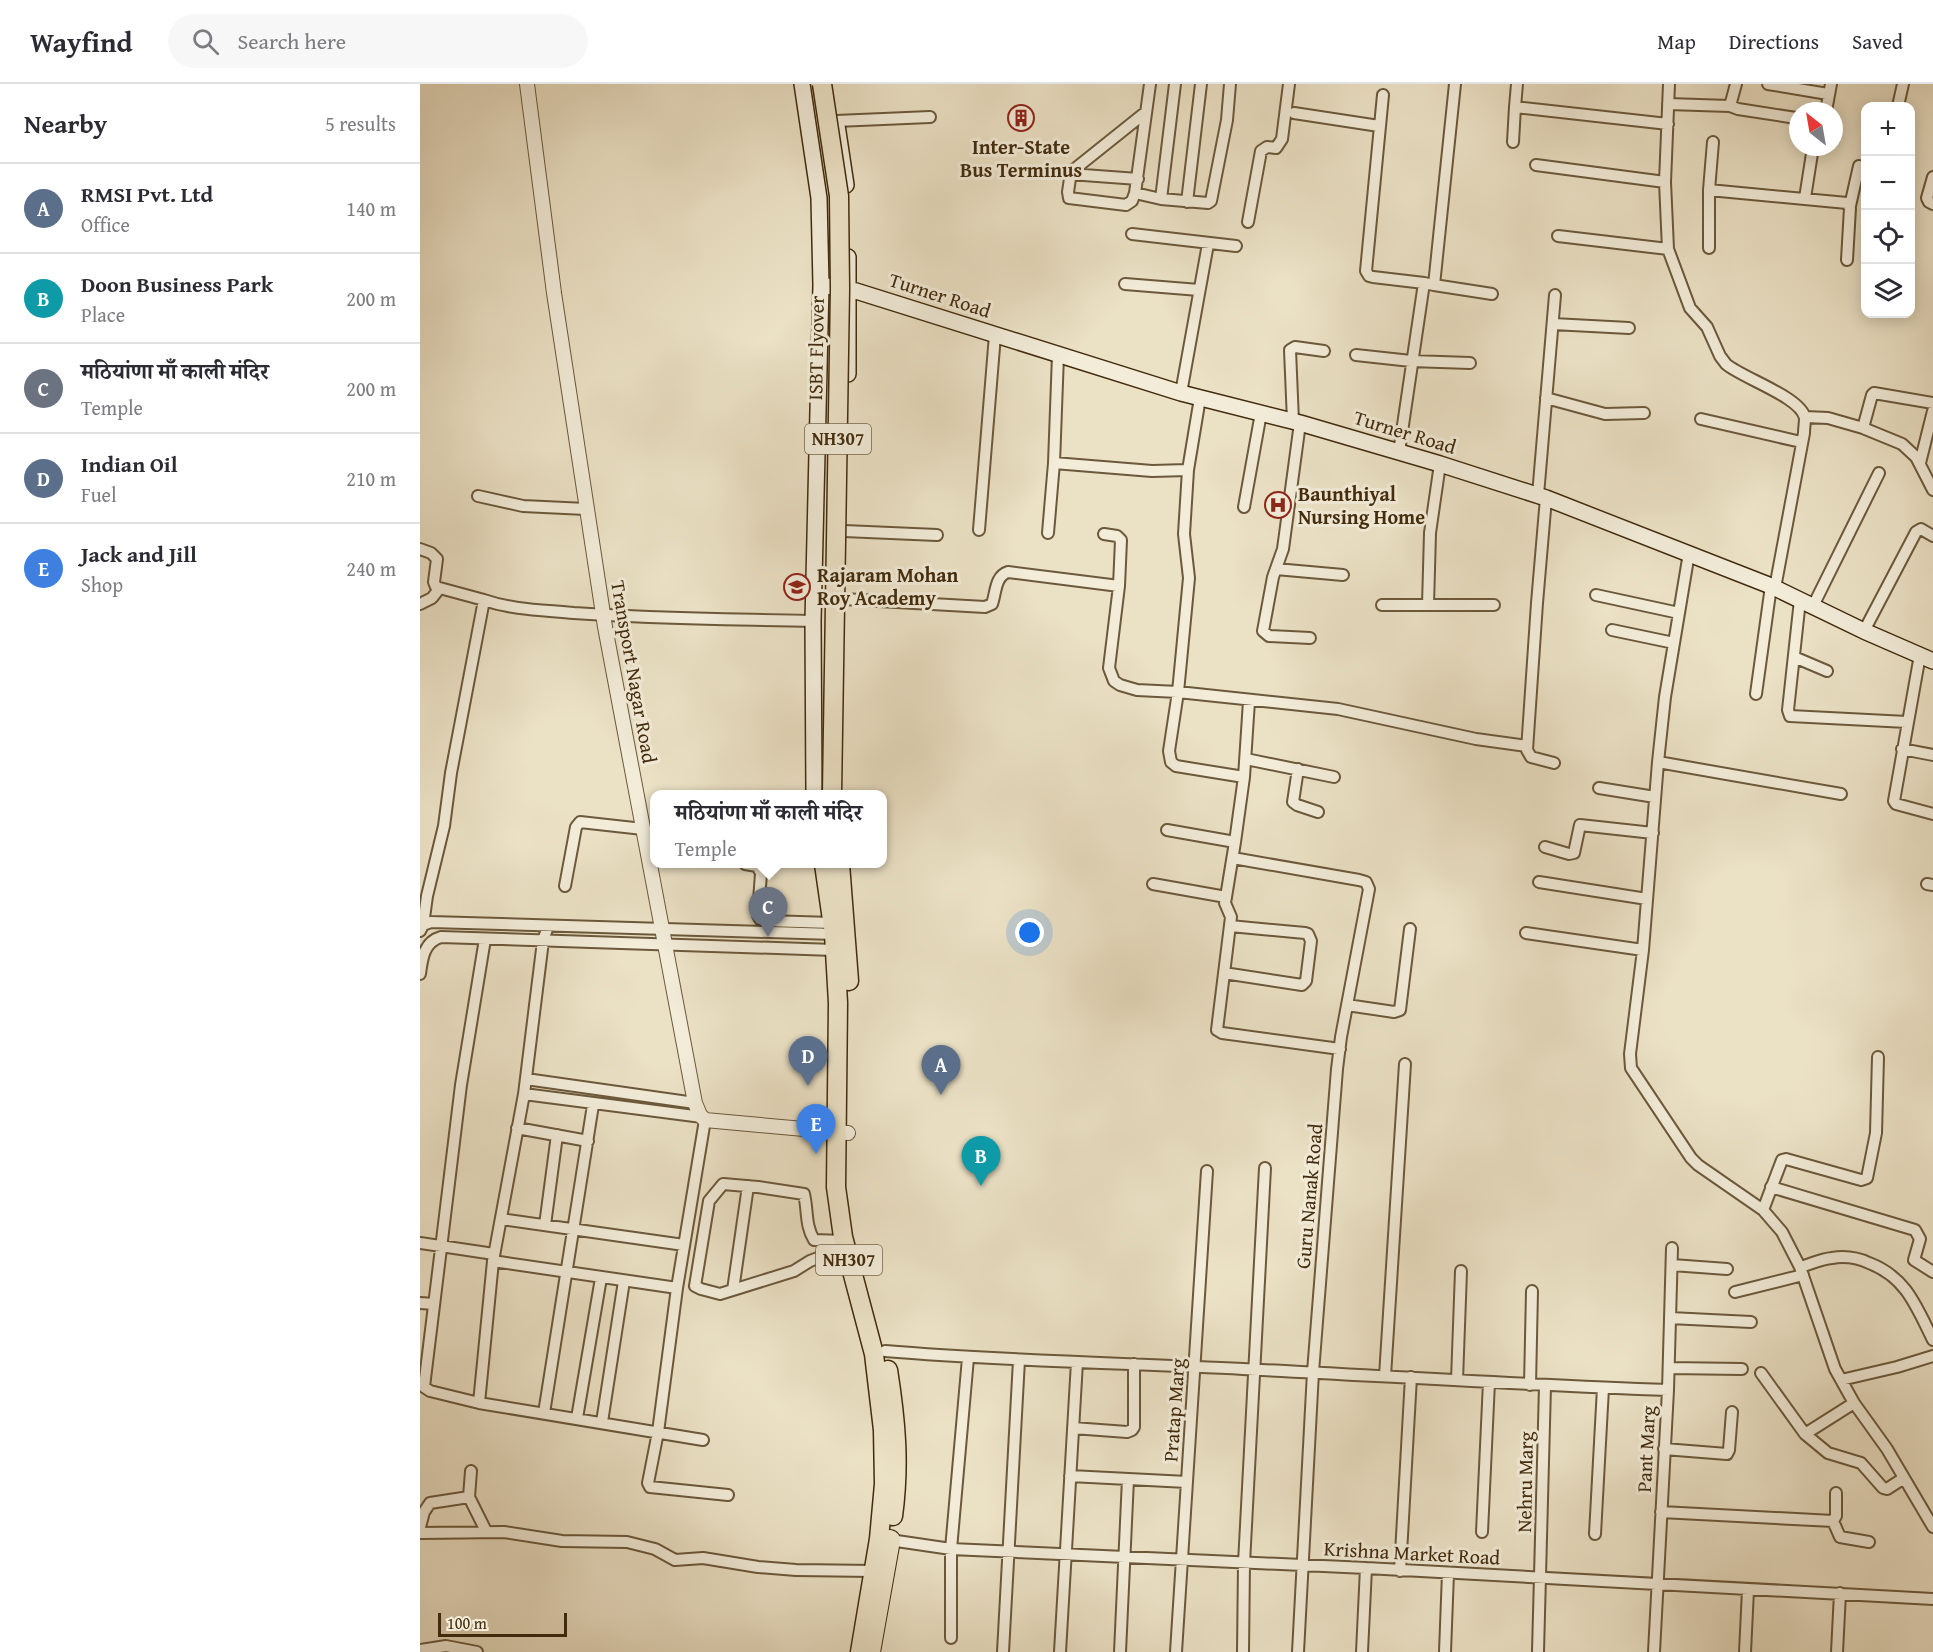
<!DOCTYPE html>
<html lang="en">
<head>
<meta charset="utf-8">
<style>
  :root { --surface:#fff; --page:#f7f7f7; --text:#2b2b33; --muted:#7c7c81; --line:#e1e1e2; --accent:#8f2418 }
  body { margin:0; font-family:"Gentium Book Plus","Noto Serif Devanagari",serif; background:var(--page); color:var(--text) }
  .controls { position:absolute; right:18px; top:18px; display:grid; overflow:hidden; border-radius:12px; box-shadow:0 3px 15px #0003 }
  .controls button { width:54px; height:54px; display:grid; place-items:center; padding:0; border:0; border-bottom:2px solid var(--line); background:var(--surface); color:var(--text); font:30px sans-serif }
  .compass { position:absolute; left:1369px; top:18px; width:54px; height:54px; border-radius:50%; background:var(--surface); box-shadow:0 3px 15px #0003; rotate:329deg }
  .scale { position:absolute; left:18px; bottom:15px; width:129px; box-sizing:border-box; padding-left:6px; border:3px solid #422b0c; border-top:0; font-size:16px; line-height:21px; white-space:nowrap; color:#422b0c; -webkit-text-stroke:4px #f2ecd9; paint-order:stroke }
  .you { position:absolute; left:610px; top:849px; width:21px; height:21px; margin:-15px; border:4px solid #fff; border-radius:50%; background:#1a73e8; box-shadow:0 0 0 9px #1a73e833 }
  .badge { display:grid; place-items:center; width:39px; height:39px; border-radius:50%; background:var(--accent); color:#fff; font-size:20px; font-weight:700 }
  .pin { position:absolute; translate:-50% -50px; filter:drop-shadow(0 2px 3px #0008) }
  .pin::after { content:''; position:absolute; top:32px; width:21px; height:18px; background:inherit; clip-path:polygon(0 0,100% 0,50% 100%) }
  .popup { position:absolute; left:230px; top:706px; width:237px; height:78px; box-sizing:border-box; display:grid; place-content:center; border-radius:12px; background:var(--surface); filter:drop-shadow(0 2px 4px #0005); font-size:20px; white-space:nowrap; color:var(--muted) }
  .popup b { font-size:22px; color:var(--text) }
  .popup::after { content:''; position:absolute; left:50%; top:100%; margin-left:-12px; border:12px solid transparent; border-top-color:var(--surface) }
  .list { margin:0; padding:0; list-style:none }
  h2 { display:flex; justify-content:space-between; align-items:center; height:78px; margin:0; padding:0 24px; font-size:26px }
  h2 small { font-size:20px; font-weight:400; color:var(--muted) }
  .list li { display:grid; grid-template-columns:39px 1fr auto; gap:18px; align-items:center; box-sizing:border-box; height:90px; padding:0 24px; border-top:2px solid var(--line) }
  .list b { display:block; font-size:22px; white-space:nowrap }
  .list p { margin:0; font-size:20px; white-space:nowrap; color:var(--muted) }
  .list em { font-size:20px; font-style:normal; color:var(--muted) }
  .icon { flex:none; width:33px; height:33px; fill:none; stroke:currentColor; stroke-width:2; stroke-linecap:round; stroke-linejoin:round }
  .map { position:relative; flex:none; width:1513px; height:1568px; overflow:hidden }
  header { display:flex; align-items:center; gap:36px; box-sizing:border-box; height:84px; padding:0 30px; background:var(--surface); border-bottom:2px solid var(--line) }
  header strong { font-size:28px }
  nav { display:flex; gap:33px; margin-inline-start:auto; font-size:21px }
  .search { width:420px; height:54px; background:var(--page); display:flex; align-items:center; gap:15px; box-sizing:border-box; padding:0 21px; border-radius:33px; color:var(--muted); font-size:22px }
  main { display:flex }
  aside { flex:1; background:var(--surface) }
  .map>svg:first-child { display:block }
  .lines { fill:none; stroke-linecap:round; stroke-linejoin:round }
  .minor-casing { stroke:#6c583a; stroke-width:14 }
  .tertiary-casing { stroke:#6c583a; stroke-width:16 }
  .secondary-casing { stroke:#422b0c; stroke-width:18 }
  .trunk-casing { stroke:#422b0c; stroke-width:21 }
  .motorway-casing { stroke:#422b0c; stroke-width:22 }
  .minor { stroke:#f2ecd9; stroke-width:10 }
  .tertiary { stroke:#f2ecd9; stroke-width:14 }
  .secondary { stroke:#f2ecd9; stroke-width:15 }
  .trunk { stroke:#ebe1c5; stroke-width:18 }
  .motorway { stroke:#ebe1c5; stroke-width:20 }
  .trunk-bridge-casing { stroke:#422b0c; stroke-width:21; stroke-linecap:butt }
  .trunk-bridge { stroke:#ebe1c5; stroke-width:18 }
  .labels { text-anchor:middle; stroke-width:6; stroke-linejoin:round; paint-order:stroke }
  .shield { fill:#f2ecd9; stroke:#77654a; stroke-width:1.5 }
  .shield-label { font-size:18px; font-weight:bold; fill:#422b0c }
  .poi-label { font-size:20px; font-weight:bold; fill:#422b0c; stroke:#f2ecd9; text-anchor:start }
  .street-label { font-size:20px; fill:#422b0c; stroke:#f2ecd9 }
</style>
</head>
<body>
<header>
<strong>Wayfind</strong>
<div class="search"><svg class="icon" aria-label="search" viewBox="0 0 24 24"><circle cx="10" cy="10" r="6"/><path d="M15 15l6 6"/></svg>Search here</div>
<nav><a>Map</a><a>Directions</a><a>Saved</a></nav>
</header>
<main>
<aside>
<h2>Nearby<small>5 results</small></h2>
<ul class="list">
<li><span class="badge" style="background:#5c6f8a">A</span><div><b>RMSI Pvt. Ltd</b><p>Office</p></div><em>140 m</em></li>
<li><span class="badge" style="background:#0f9aa8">B</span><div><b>Doon Business Park</b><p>Place</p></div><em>200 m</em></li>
<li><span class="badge" style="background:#6b7280">C</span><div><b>मठियांणा माँ काली मंदिर</b><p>Temple</p></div><em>200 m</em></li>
<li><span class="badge" style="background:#5c6f8a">D</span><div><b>Indian Oil</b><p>Fuel</p></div><em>210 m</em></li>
<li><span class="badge" style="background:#3f7fe0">E</span><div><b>Jack and Jill</b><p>Shop</p></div><em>240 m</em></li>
</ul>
</aside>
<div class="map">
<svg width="1513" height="1568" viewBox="0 0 1513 1568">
  <rect width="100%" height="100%" fill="#ebe1c5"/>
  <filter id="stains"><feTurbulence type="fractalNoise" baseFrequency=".00333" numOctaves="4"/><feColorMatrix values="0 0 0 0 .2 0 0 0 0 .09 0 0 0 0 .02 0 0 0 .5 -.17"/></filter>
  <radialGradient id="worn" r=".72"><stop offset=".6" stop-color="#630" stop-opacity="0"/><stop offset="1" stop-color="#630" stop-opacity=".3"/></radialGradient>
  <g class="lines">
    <defs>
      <path id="minor" d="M 1249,0 L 1245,98 L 1248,165 L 1270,224 L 1287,243 L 1300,272 L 1306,280 C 1322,294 1381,313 1385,334 C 1385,339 1384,344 1384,349 L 1355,504
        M 1348,0 L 1408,10
        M 963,11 L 946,187 L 949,192 L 953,193 L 1004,199 L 979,368
        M 1248,20 L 1310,22 L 1318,25 L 1376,34
        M 1310,22 L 1316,0
        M 1478,22 L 1483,0
        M 1095,23 L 1097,0
        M 1406,27 L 1411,0
        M 726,28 L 651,88 L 648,108 L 649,114 L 706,121 L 712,117 L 715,109 L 730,0
        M 874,29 L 959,42
        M 416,37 L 510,33
        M 1093,58 L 1095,23 L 1248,40
        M 1116,81 L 1245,98
        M 650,90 L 718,95
        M 1513,93 L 1507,114 L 1509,118 L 1513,120
        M 1289,106 L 1427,119 L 1430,124 L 1427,176
        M 715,109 L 741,115 L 788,119 L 791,117 L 807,36 L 810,0
        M 1385,114 L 1393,63
        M 741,115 L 755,0
        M 767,118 L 781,0
        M 1430,122 L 1439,82
        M 828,138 L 841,67 L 847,63 L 856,64 L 862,55 L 869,0
        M 712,150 L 816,162
        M 1138,152 L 1248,165
        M 1289,164 L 1289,106 L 1293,58
        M 1004,199 L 1014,201 L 1035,0
        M 705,200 L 779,206
        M 1014,201 L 1072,210
        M 1133,240 L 1209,244
        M 936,271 L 991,277 L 1050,279
        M 761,309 L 788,160
        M 780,314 L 768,386 L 764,450 L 769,494 L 758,608 L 749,667 L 751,678 L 756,682 L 824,693 L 815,758 L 806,813 L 805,819 L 811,833 L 797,946 L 802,949 L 920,965
        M 1126,314 L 1185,330 L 1224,329
        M 1385,333 L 1408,334 L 1443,344 L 1482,360 L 1496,373 L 1513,406
        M 1281,335 L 1381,358
        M 873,337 L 870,266 L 875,263 L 904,267
        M 880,339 L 863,465 L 853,493 L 843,547 L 849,552 L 890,554
        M 1443,344 L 1452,311 L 1454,309 L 1513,319
        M 634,379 L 732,387 L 768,386
        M 1500,379 L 1513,327
        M 1118,411 L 1135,211
        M 58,412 L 103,422 L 166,425
        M 1126,414 L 1117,519 L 1107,666 L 1111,673 L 1134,679
        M 824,423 L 841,329
        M 559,446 L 575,251
        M 424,447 L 517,451
        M 628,449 L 634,379 L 638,271
        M 0,465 L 11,469 L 17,475 L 14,498 L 16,503 L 64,516
        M 1269,469 L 1245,613 L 1238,678 L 1223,866 L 1210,970 L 1211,984 L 1271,1074 L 1278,1081 L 1343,1126 L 1362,1148 L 1380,1183 L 1415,1285 L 1434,1319 L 1467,1365 L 1513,1443
        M 856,485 L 923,491
        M 699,502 L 689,584 L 694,597 L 700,601 L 717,606 L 758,608 L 918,625 L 1056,655 L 1107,662
        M 1176,511 L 1259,529
        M 423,515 L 565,523 L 572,520 C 576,509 575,492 588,488 L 699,502 L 701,456 L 697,452 L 684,450
        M 1380,516 L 1368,626 L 1370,632 L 1487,638
        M 0,520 L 12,514 L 19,505
        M 962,521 L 1074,521
        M 1008,521 L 1010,449 L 1020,380
        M 1393,522 L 1459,389
        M 1192,546 L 1254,559
        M 1444,547 L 1496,448 L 1501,445 L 1513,452
        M 1500,571 L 1474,717 L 1476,720 L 1513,730
        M 1374,573 L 1407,587
        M 1336,610 L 1351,502
        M 1482,665 L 1513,671
        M 826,675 L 914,693
        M 1238,678 L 1421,710
        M 878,685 L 873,718 L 877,721 L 898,728
        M 824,693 L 829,617
        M 1179,704 L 1235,713
        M 747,746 L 815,758
        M 1125,763 L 1149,770 L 1154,769 L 1160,741 L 1233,749
        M 813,774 L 939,796 L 946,798 L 949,805 L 921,953 L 917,985 L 893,1288 L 878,1568
        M 325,780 L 337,782 L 341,789 L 338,831 L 340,835 L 347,837 L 412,839
        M 1119,798 L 1227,815
        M 733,800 L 806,813
        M 1507,800 L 1513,801
        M 145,802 L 156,743 L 160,738 L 223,745
        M 3,841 L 11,838 L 414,850
        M 0,847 L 3,841 L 7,812 L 24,742 L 31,689 L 64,516 C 93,526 124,526 154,529 C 234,535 313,535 393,537
        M 1106,849 L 1223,866
        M 65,855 L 41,1001 L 4,1303 L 10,1307 L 59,1319 L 283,1356
        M 804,889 L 882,901 L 886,897 L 891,857 L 888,850 L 885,849 L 810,842
        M 0,890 C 2,874 4,858 21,853 L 414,866
        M 927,921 L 974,928 L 980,926 L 990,845
        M 106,995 L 275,1019
        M 104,1010 L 282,1033
        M 285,1036 L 257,1204 L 238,1348 L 228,1399 L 230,1403 L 308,1411
        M 97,1044 L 168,1057
        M 1351,1103 L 1495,1146 L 1500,1155 L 1494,1176 L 1513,1188
        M 1343,1126 L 1362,1076 L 1366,1075 L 1441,1096 L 1447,1094 L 1456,1049 L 1458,973
        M 81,1135 L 264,1161
        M 125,1141 L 137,1051
        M 424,1157 L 394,1156 C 385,1141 388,1127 384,1110 L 338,1103 L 303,1100 L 289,1117 L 275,1202 L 281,1205 L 300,1210 L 374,1187 L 390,1177 L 403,1172 L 428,1171
        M 0,1159 L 74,1170
        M 73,1177 L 257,1204
        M 1252,1181 L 1307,1185
        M 1380,1183 C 1391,1180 1401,1175 1412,1174 C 1424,1172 1438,1174 1449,1179 C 1486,1193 1496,1222 1513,1256
        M 313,1206 L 328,1102
        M 1315,1208 L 1383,1191
        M 0,1219 L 14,1220
        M 1250,1234 L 1331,1238
        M 465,1267 C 584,1277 704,1279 823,1285 C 964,1292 1106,1301 1248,1306
        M 1249,1284 L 1322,1285
        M 1341,1289 L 1385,1350 L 1408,1369 L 1441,1379 L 1463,1404 L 1467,1405 L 1484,1394
        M 965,1292 L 985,980
        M 1037,1296 L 1041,1187
        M 1421,1296 L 1477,1283 L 1513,1272
        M 1110,1301 L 1112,1207
        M 59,1319 L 73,1177 L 104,1010 L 123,857 L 128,842
        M 124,1329 L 173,1021
        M 157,1334 L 181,1194
        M 182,1338 L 204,1197
        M 653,1344 L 707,1348 L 712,1346 L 714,1343 L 714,1280
        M 1385,1350 L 1434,1319
        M 1244,1365 L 1307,1370 L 1309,1366 L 1312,1328
        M 650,1392 L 767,1398
        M 49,1413 L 51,1387
        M 1241,1428 L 1413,1437 L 1416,1432 L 1416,1409
        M 1413,1437 L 1420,1453 L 1449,1458
        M 0,1443 L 4,1428 L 10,1419 L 49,1413 L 66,1447
        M 1062,1448 L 1069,1298
        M 0,1449 L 84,1448 L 142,1457 L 207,1458 L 235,1465 L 255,1476 L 283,1474 L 338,1483 L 376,1486 L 454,1487
        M 1175,1450 L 1183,1304
        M 470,1456 L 531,1465 L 946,1484 L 1513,1515
        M 980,1487 L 991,1293
        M 531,1554 L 531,1465 L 548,1274
        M 0,1566 L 26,1562 L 57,1568
        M 583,1568 L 599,1276
        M 640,1568 L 657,1278
        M 700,1568 L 708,1395
        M 756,1568 L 787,1087
        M 823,1568 L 824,1479 L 845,1084
        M 942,1568 L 946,1484
        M 1025,1568 L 1028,1489
        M 1118,1568 L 1125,1302
        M 1234,1568 L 1248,1306 L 1252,1164
        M 1325,1568 L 1328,1506
        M 1417,1568 L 1420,1509"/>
      <path id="tertiary" d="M 107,0 L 134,209 L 185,543 L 275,1019 L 280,1031 L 285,1036 L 428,1049"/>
      <path id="secondary" d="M 382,0 L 399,114 L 401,201 L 393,537 L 394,710
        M 417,41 L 426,101
        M 401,201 L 436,207 L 761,309 L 880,339 L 1020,380 L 1126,414 L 1351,502 L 1444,547 L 1513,577
        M 428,290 L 428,173"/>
      <path id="trunk" d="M 404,780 L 414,850 L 418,919 L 416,1103 L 423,1153 L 454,1270 L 463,1346 L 464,1400 L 459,1455 L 440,1568
        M 420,780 L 429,897
        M 468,1286 C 476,1337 480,1380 473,1432"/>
      <path id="motorway" d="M 450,1568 L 470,1456"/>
    </defs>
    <!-- minor casing -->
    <use href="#minor" class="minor-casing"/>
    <!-- tertiary casing -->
    <use href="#tertiary" class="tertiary-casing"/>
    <!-- secondary casing -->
    <use href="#secondary" class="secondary-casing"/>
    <!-- trunk casing -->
    <use href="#trunk" class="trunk-casing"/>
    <!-- motorway casing -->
    <use href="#motorway" class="motorway-casing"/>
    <!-- minor -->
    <use href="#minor" class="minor"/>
    <!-- tertiary -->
    <use href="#tertiary" class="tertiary"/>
    <!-- secondary -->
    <use href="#secondary" class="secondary"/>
    <!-- trunk -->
    <use href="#trunk" class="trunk"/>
    <!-- motorway -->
    <use href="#motorway" class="motorway"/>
    <defs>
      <path id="trunk-bridge" d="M 402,0 L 419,112 L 420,205 L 412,710"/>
    </defs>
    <!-- trunk-bridge casing -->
    <use href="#trunk-bridge" class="trunk-bridge-casing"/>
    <!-- trunk-bridge -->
    <use href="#trunk-bridge" class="trunk-bridge"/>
  </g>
  <!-- icons -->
  <defs>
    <symbol id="building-ring" viewBox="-11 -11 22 22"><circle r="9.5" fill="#f2ecd9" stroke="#8f2418" stroke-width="1.5"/><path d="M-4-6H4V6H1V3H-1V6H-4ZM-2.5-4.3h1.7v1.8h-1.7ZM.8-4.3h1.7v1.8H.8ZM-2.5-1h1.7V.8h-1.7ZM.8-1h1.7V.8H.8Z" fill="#8f2418"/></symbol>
    <symbol id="hospital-ring" viewBox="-11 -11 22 22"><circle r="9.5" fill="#f2ecd9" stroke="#8f2418" stroke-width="1.5"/><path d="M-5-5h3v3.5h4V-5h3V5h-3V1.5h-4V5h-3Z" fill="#8f2418"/></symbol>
    <symbol id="school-ring" viewBox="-11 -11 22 22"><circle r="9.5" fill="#f2ecd9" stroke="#8f2418" stroke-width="1.5"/><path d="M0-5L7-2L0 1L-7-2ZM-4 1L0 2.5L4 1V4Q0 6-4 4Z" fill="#8f2418"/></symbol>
  </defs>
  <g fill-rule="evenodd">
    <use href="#building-ring" x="586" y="19" width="30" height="30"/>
    <use href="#hospital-ring" x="843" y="406" width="30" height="30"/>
    <use href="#school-ring" x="362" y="488" width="30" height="30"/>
  </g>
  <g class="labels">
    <!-- shield labels -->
    <g class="shield">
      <rect x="385" y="340" width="66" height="30" rx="4.5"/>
      <rect x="396" y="1161" width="66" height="30" rx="4.5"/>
    </g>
    <g class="shield-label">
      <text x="418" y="361">NH307</text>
      <text x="429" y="1182">NH307</text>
    </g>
    <!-- poi labels -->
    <g class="poi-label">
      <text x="601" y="70" text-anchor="middle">Inter-State<tspan x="601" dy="23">Bus Terminus</tspan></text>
      <text x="878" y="417">Baunthiyal<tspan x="878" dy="23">Nursing Home</tspan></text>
      <text x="397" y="498">Rajaram Mohan<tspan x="397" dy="23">Roy Academy</tspan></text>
    </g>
    <!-- street labels -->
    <g class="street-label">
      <text transform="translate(520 211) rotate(18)" y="7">Turner Road</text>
      <text transform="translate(396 264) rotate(-89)" y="7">ISBT Flyover</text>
      <text transform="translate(985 348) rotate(17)" y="7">Turner Road</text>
      <text transform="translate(214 588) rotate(80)" y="7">Transport Nagar Road</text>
      <text transform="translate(889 1112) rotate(-85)" y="7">Guru Nanak Road</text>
      <text transform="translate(754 1326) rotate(-86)" y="7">Pratap Marg</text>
      <text transform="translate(1226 1365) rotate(-87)" y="7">Pant Marg</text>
      <text transform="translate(1105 1398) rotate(-89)" y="7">Nehru Marg</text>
      <text transform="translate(992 1469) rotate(3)" y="7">Krishna Market Road</text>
    </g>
  </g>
  <rect width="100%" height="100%" filter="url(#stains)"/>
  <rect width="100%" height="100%" fill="url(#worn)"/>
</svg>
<div class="controls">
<button>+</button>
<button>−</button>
<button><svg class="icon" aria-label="locate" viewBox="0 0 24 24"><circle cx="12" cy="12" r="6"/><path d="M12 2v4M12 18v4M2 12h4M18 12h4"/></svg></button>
<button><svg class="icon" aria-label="layers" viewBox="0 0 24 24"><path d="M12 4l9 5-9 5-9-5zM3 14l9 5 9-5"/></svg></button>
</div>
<svg class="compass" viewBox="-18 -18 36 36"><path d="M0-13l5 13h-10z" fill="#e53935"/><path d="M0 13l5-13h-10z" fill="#7c7c81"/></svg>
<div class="scale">100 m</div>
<div class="you"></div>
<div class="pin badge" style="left:521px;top:1011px;background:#5c6f8a">A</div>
<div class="pin badge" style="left:561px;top:1102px;background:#0f9aa8">B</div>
<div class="pin badge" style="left:348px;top:853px;background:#6b7280">C</div>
<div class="popup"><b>मठियांणा माँ काली मंदिर</b>Temple</div>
<div class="pin badge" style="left:388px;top:1002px;background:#5c6f8a">D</div>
<div class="pin badge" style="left:396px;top:1070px;background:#3f7fe0">E</div>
</div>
</main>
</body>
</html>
